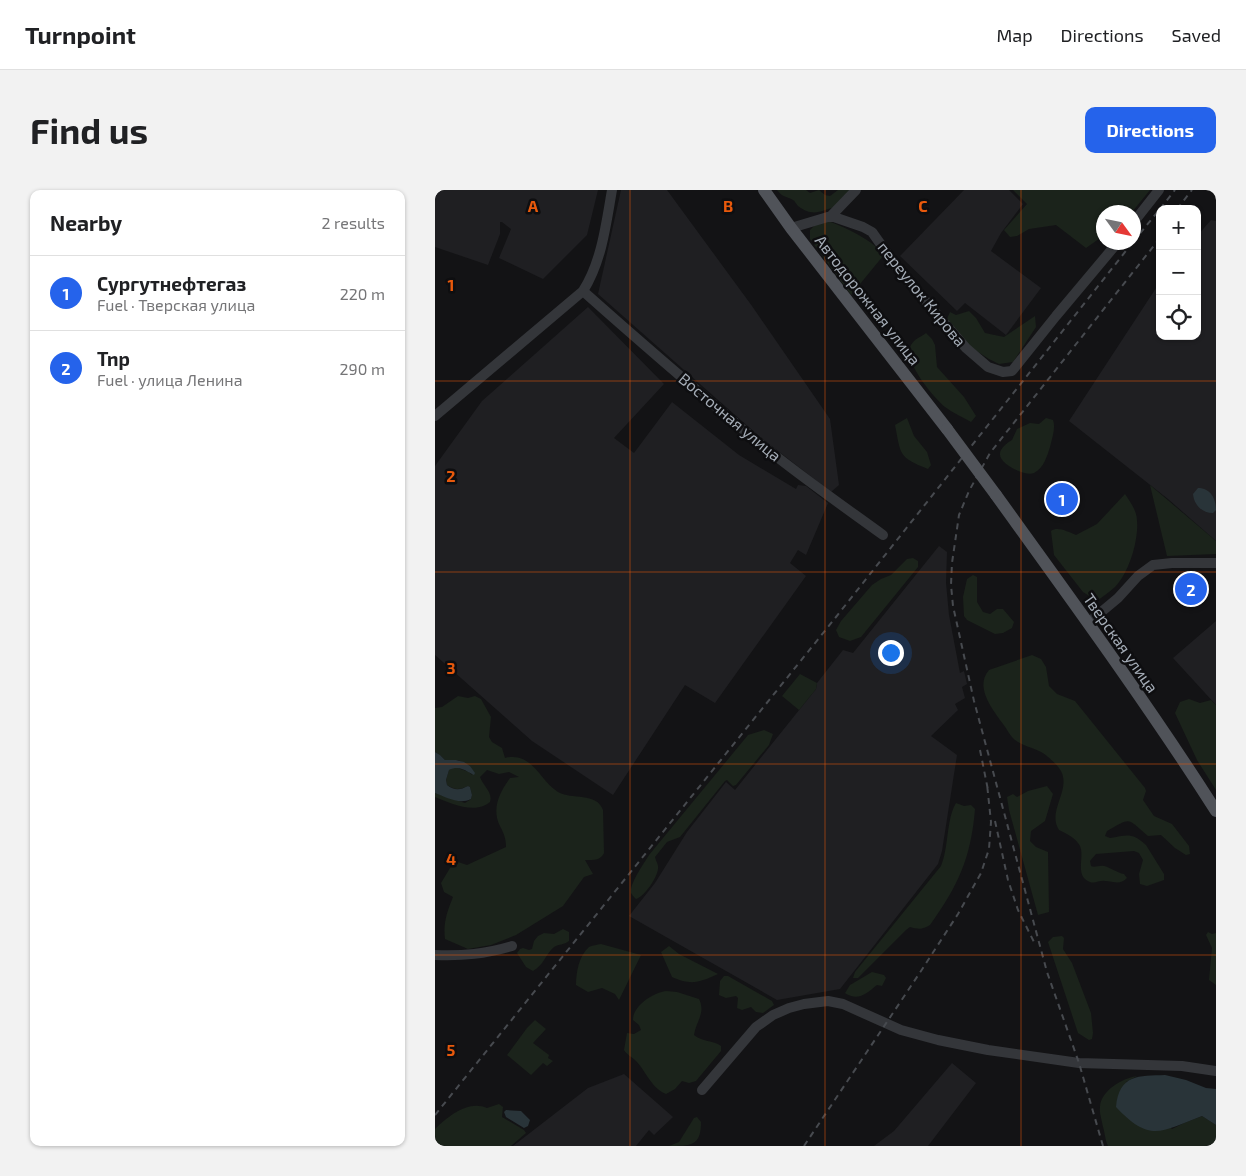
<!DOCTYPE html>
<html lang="en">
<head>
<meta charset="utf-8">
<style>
  :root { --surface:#fff; --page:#f2f2f2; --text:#202124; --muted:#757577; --line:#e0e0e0; --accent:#2563eb }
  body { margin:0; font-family:"Exo 2",sans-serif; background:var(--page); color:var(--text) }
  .controls { position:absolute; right:15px; top:15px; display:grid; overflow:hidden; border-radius:10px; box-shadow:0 1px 4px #0004 }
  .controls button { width:45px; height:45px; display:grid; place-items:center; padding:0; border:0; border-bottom:1px solid var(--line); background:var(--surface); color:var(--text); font:25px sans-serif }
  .compass { position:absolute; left:661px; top:15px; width:45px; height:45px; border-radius:50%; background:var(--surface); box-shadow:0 1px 4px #0004; rotate:123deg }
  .you { position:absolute; left:455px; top:462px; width:18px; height:18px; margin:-12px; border:4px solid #fff; border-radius:50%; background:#1a73e8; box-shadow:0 0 0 8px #1a73e833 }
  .badge { display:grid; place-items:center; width:32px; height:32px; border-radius:50%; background:var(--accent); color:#fff; font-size:16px; font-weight:700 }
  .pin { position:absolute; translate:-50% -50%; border:2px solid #fff; box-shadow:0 1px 5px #0006 }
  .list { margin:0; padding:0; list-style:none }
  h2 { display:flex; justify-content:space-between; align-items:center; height:65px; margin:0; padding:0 20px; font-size:21px }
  h2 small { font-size:16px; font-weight:400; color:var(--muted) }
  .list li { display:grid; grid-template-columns:32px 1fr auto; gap:15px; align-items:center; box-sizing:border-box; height:75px; padding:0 20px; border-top:1px solid var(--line) }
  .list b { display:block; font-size:19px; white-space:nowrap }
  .list p { margin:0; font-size:16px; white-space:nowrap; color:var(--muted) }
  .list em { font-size:16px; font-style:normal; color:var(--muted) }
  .icon { flex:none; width:28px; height:28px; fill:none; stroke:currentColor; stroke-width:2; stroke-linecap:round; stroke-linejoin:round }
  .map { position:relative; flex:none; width:781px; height:956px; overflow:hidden; border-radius:10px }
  header { display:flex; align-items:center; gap:30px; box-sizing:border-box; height:70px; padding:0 25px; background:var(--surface); border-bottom:1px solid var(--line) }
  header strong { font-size:24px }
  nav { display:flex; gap:28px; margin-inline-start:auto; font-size:18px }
  .intro { display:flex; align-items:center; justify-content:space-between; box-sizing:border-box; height:120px; padding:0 30px }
  h1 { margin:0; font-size:35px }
  .button { padding:12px 22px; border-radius:10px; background:var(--accent); color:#fff; font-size:18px; font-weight:700 }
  main { display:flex; gap:30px; padding:0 30px }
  aside { flex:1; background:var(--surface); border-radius:10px; box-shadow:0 1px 4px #0004 }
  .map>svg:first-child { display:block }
  .built { fill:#1f1f22 }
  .green { fill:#1b231b }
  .water { fill:#293439 }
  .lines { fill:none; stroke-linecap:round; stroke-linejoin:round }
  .minor { stroke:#34363a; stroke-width:10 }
  .major { stroke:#505359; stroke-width:12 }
  .rail { stroke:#474a4f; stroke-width:2; stroke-dasharray:6 5; stroke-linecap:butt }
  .major-bridge { stroke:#505359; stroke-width:12 }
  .grid { fill:none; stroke:#e8590c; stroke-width:1; stroke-opacity:0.55 }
  .labels { text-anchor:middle; stroke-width:5; stroke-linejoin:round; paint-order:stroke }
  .street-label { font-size:16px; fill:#a4acb6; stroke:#0e0e10 }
  .grid-label { font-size:16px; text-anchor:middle; font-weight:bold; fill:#e8590c; stroke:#0e0e10; stroke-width:5; stroke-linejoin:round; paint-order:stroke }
</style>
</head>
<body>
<header>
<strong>Turnpoint</strong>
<nav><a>Map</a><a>Directions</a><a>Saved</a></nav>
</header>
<div class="intro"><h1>Find us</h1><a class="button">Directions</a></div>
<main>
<aside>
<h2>Nearby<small>2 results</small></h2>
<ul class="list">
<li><span class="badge">1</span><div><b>Сургутнефтегаз</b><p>Fuel · Тверская улица</p></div><em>220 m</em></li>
<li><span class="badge">2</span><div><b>Tnp</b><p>Fuel · улица Ленина</p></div><em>290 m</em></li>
</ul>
</aside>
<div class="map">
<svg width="781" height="956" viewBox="0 0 781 956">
  <rect width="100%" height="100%" fill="#131315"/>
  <!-- built -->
  <path class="built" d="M 0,0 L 163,0 L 152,45 L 108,89 L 64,68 L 76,39 L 67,32 L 65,32 L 65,44 L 53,75 L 0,57 Z
    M 186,0 L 232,0 L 317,116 L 395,229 L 404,295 L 396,302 L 325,247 L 163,104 Z
    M 529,0 L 574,0 L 588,14 L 566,43 L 556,61 L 606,98 L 571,145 L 530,113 L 522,121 L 465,66 Z
    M 776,30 L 781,31 L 781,351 L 733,309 L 634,231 L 725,92 L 725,146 L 762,146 L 762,46 Z
    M 153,117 L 229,194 L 179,248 L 199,263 L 237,212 L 304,265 L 361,299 L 363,295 L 371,296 L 393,313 L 371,365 L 363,360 L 355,373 L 371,386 L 280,513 L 250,495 L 178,605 L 97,551 L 0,465 L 0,276 L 47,211 Z
    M 504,356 L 512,362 L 511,393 L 514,425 L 525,483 L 529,481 L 532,494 L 527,497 L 530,508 L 520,514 L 523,520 L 496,546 L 522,565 L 507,661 L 503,674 L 405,799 L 342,810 L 194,726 L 220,693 L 252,642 L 291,592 L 300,600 L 381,499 L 382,493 L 408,460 L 418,463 Z
    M 781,431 L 781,515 L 738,468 Z
    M 517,873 L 541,893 L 493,956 L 439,956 L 459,941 Z
    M 189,884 L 238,927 L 219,945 L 214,940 L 201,956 L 78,956 L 153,898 Z"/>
  <!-- green -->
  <path class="green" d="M 342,0 L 371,0 L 375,3 L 384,0 L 390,5 L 395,6 L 403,0 L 415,0 L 401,17 C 386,20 379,28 363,16 C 361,14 360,11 358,10 C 352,6 348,8 342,0 Z
    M 578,0 L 715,0 L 697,22 L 668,22 L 668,46 L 651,58 L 621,35 L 594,39 L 582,46 L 575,47 L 569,40 L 592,14 Z
    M 393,31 C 414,39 433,48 448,63 L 448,66 L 416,105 L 375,49 L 375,40 L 382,33 Z
    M 534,121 L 541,128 L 550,143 L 569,147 L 600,126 L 601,137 L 578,172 L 564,174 L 554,169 L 529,153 L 511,131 L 515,122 L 521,125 Z
    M 491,143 L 497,149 L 500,155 L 502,177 L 529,207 L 541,226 L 536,232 C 528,227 518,223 510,217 C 498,207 467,170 476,155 C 479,149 486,147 491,143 Z
    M 472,228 L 479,246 L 492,262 L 496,275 L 493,279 C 463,267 466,265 460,235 Z
    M 611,228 L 618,230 C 621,238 617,248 615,257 C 612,266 609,278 599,283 C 591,287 564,274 565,264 C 565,258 572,253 577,250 L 582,239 L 595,233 L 604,234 Z
    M 715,295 L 781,351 L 781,364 L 732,366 Z
    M 690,304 C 694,310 699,317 701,324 C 706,344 695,382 680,397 C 675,402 668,406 662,411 L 648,402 L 619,365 L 616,341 C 623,336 633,342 641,345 L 662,334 Z
    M 478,368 L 483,371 L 483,377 L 426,447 L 415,451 L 404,447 L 401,440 L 406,431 L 437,395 L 446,389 L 456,385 L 472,369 Z
    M 538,385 L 542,387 L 542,412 L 548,422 L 555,424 L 562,419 L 568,419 L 579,432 L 577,438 L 568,443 L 560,444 L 532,430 L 529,426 L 528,407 L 532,389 Z
    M 597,465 L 606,469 L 611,477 L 614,496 L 622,504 L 640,511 L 710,598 L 711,601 L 708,610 L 719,626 L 737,634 L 754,656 L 755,664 L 751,665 L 740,658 L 726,645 L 713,646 C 692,629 698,626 672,641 L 670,646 L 675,648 C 692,645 697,642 711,655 L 729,684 L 729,690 L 712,696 L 705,694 L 704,684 L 708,670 L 704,663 L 699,661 L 661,664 L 655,671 L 656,676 C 660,678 664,675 669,676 C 674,677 683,683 689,684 L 692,688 C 684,696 679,691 670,691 C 665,690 660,694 655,692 C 639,686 650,667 645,656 C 641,648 632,644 624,640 C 611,620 639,598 624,578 C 619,572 611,564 604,561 C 596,557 588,556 580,550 C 575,546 572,539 568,534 C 558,520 539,497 554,480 Z
    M 365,484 L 382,493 L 381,499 L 364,520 L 347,506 Z
    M 23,506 L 33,508 L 40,506 L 46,509 L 56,527 L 54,547 L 57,552 L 67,558 L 70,568 C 97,561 104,590 123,602 C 136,610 162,602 168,620 L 169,663 C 165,671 158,670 150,670 L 158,684 L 149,687 L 128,716 L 81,745 L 56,755 L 33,759 L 10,749 C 8,733 12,722 18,707 L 9,702 L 6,693 L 15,678 L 23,672 L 32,675 L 71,657 C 71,647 68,642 64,634 C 57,617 65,602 75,588 L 84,587 L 74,582 L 64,584 L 52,580 L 45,587 C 48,596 58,602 55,612 C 39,625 16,613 0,607 L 0,603 L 30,613 L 36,609 L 37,605 L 35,597 L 33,596 C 24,600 20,600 12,595 L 11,590 L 14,580 L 20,577 L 34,582 L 37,585 L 35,576 L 23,570 L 10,570 L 5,565 L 0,562 L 0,518 L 7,517 Z
    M 754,509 L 765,513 L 776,510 L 781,515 L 781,600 L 762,570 L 740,523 L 745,512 Z
    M 329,540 L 338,544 L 334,555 L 301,595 L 298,596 L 292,590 L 290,591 L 245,647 L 232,652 L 220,667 C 221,672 224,675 223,679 C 222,688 209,707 201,709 C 200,708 197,705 196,703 C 194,694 210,672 214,665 L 313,545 Z
    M 612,596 L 618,604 L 610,631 L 596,641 L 595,651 L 601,657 L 613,662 L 614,722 L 603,725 L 574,620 L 572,607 L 578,604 L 582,607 L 593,601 Z
    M 521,613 L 529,616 L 536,615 L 540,619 C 536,668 523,696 495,735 C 487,740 483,739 475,737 L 471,740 L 423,788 L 418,788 L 420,782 L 506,676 C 514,657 511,630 521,613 Z
    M 128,739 L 134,742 L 134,751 C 129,755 124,754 119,757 C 110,765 109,775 98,781 L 91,777 L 82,763 L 85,759 L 88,758 L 94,760 L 97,759 L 99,751 L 103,746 L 109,743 L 119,744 Z
    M 773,742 L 777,744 L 781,743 L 781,795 L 774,790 L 777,758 L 771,745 Z
    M 627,746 L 629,748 L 628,759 L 637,773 L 656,823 L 658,843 L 657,849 L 654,850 L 643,843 L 613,752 L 618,747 Z
    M 166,754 L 206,765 L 184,810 L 180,804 L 167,798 L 153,802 L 141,795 C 141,783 144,765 154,757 C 158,755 162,755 166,754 Z
    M 234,756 L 244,764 L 283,784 C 265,792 257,796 237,787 L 226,762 Z
    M 437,782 L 449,785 L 451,788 L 447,796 L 442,795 C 432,803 423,812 410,803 L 415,795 Z
    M 289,786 L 293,786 L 337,811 L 339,815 L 328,823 L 321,822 L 316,817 L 307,820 L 302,818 L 303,808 L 301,806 L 291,808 L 284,805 L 285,791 Z
    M 231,801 L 242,802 L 264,809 C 271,823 261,831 259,845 C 267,852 278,850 286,856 L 286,861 L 261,891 L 254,893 L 247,891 L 240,899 L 231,904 C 216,898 211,881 201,871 C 197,867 192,865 189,860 L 192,843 L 199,844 L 206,840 L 204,835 L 198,830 C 198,816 217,803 231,801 Z
    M 100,830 L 111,839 L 98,853 L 114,865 L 113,868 L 118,871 L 112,876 L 108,873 L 96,885 L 72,865 L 92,838 Z
    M 702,886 L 691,892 L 737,939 L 749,933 L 767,926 L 781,935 L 781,956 L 673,956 C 670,950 670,943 668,937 C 667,931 664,923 665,917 C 666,900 688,888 702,886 Z
    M 64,914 L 68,917 L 67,927 L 89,940 L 91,943 L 76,956 L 0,956 L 0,939 C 14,926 33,910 52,918 Z
    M 262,927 L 266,932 C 266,956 256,956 234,956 L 244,952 L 259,928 Z"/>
  <!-- water -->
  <path class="water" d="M 763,298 C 775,298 781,308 781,320 L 778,323 C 767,323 759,315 758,304 Z
    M 0,562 L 5,565 L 10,570 L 21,570 L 29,572 L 35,576 L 40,583 L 39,585 C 30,581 25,575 14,580 L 11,590 L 12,595 C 20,601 25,600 33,596 L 35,597 L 37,605 L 36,609 C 24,615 11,607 0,603 Z
    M 730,885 L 751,890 L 771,898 L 781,899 L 781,935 L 767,926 C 726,941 716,954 681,917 C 684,884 704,886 730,885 Z
    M 71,920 L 86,921 L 95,930 L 93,936 L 89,938 L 71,927 L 69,922 Z"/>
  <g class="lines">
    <!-- minor -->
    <path class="minor" d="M 396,26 L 428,37 L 437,42 L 464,80 L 531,158 L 553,177 L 568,182 L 577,181 L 621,126 L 683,52
      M 698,33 L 724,0
      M 356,38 L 396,26 L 421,0
      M 148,101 C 203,150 260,199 317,247 C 359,282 404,313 448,345
      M 0,226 L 148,101 C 167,71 171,34 177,0
      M 653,433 L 683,408 L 703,386 L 718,375 L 737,373 L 781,373
      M 0,765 C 29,766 50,764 77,756
      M 267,900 L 321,837 L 338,825 L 354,818 L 369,814 L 393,811 L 408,814 L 466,840 L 503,850 L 553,860 L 644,873 L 747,876 L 781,881"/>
    <!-- major -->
    <path class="major" d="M 329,0 L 356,38 L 512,239
      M 561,305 C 636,409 712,513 781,621"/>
    <!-- rail -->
    <path class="rail" d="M 725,19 L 740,0
      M 742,19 L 757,0
      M 698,52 L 725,19
      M 545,560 L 553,600
      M 560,631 L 573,690 L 583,720 L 600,754
      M 0,925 L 401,427 L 698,52
      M 369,956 L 486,781 L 523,724 L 546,683 L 554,659 L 556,632 L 552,594
      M 668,956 L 644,873 L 612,782 L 539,511 L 518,416 L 516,395 L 517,373 L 524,325 L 534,301 L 555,263 L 725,48"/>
    <!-- major-bridge -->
    <path class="major-bridge" d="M 512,239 L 561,305"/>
  </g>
  <!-- grid -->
  <path class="grid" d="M 195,0 L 195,956M 390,0 L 390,956M 586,0 L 586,956M 0,191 L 781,191M 0,382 L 781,382M 0,574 L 781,574M 0,765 L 781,765"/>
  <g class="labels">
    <!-- street labels -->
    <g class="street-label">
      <text transform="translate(487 104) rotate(51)" y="6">переулок Кирова</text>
      <text transform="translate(433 110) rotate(52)" y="6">Автодорожная улица</text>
      <text transform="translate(295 227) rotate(40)" y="6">Восточная улица</text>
      <text transform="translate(686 453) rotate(55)" y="6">Тверская улица</text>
    </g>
  </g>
  <g class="grid-label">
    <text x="98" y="22">A</text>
    <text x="293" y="22">B</text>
    <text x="488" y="22">C</text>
    <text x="16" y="101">1</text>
    <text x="16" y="292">2</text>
    <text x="16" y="484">3</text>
    <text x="16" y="675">4</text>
    <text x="16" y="866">5</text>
  </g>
</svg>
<div class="controls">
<button>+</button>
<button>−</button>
<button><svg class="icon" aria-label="locate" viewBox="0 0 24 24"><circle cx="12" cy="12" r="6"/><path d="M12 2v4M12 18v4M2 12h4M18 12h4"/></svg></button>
</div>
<svg class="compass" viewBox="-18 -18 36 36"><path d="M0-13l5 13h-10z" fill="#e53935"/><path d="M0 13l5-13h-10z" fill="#757577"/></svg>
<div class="you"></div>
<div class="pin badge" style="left:627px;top:309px">1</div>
<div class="pin badge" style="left:756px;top:399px">2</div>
</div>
</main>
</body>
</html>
